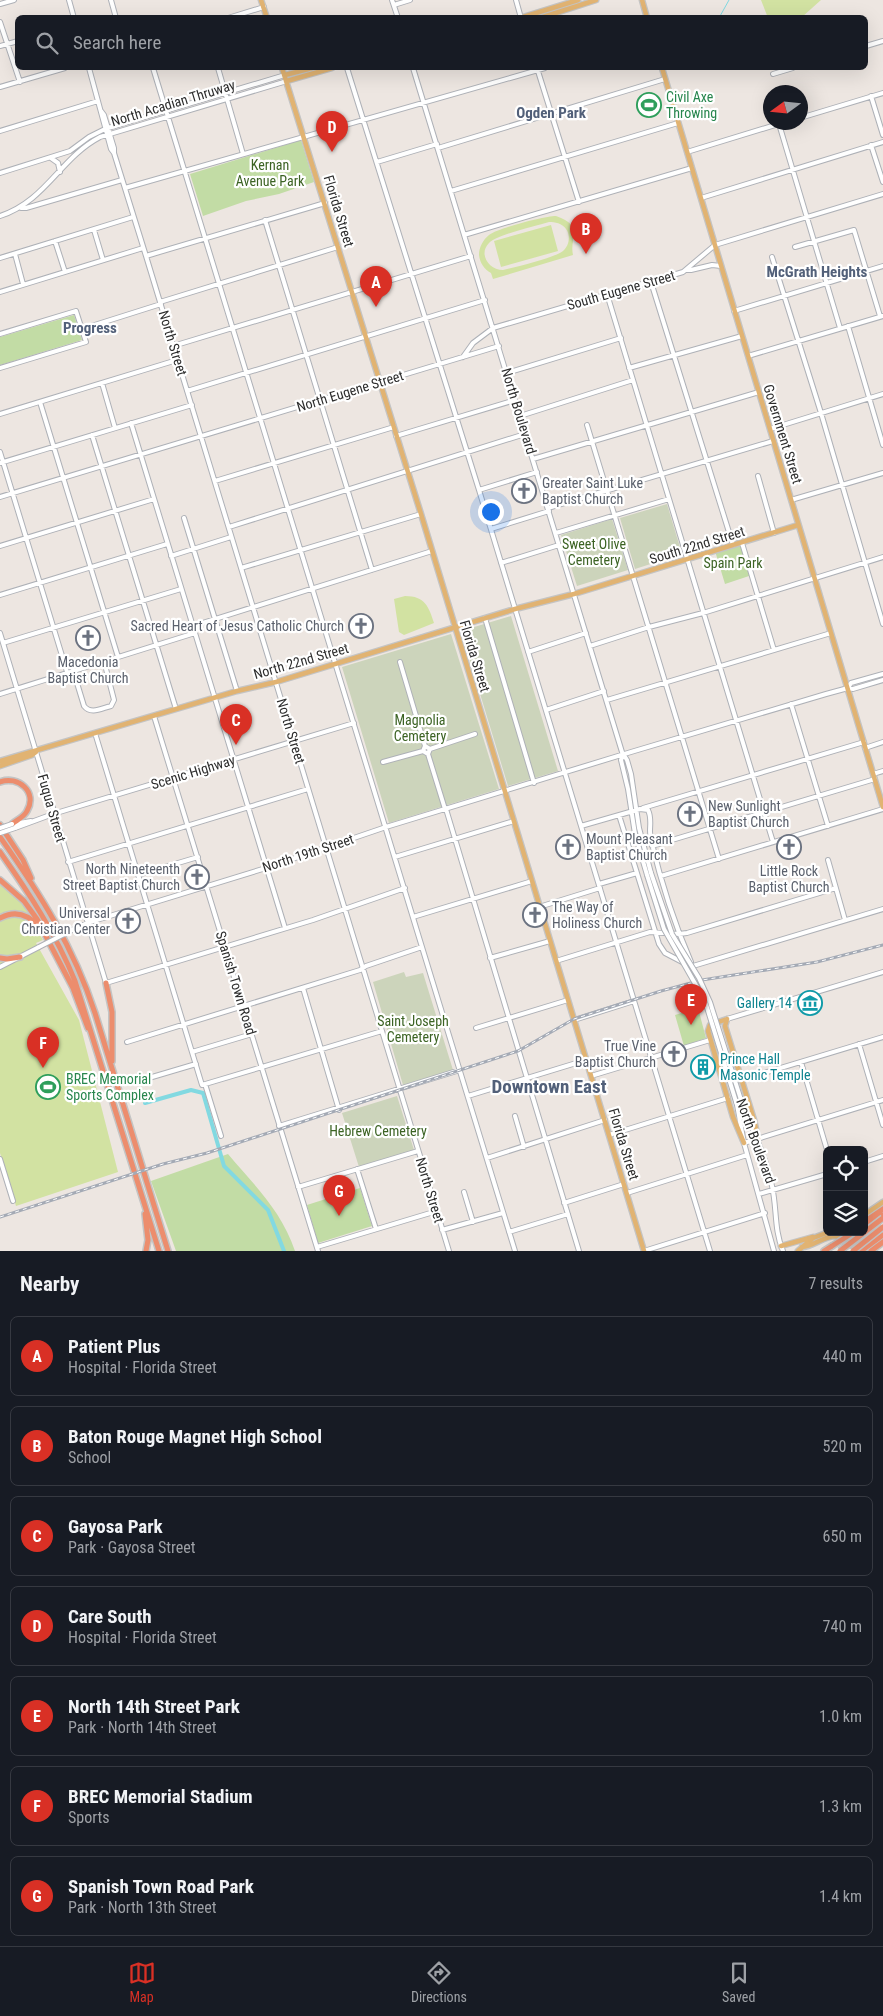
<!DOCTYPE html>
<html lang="en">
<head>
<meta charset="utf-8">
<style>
  :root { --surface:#171b24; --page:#20242c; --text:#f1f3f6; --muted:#9ea1a6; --line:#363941; --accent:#d93025 }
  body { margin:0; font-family:"Roboto Condensed",sans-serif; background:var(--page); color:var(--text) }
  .controls { position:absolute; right:15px; bottom:15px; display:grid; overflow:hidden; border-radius:8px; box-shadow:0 5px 20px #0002 }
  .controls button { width:45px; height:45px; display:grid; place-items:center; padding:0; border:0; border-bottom:1px solid var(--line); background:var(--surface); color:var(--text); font:25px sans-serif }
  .compass { position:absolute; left:763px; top:85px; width:45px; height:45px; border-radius:50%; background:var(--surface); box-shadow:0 5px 20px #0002; rotate:255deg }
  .you { position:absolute; left:490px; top:511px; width:18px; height:18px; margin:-12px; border:4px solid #fff; border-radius:50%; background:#1a73e8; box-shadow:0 0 0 8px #1a73e833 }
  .badge { display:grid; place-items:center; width:32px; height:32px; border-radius:50%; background:var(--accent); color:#fff; font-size:16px; font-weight:700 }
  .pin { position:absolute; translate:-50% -41px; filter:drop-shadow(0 1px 2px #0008) }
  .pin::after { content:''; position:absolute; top:26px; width:18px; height:15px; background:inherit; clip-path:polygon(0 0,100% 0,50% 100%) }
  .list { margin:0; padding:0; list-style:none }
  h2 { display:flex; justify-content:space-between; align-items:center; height:65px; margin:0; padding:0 20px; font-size:21px }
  h2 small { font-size:16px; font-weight:400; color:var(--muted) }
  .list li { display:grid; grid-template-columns:32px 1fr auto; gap:15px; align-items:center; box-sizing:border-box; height:80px; margin:0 10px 10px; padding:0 10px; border:1px solid var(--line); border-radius:8px }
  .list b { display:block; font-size:19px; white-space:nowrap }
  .list p { margin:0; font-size:16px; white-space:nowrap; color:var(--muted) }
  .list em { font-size:16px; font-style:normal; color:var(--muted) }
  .icon { flex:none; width:28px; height:28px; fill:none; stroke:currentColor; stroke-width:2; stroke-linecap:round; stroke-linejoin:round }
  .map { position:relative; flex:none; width:883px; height:1251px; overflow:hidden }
  .search { position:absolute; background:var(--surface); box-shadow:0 5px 20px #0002; left:15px; right:15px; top:15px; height:55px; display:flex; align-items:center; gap:12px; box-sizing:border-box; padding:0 18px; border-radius:8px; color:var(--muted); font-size:19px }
  .sheet { height:695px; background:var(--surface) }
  nav { display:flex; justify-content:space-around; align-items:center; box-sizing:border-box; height:70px; border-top:1px solid var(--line); background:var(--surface); font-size:14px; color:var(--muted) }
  nav a { display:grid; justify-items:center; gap:2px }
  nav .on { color:var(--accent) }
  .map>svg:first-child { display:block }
  .green { fill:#c2dca5 }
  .cemetery { fill:#ccd4bb }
  .pitch { fill:#d2e2a2; fill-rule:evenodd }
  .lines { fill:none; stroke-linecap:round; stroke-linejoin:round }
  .stream { stroke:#82d9e1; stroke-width:1 }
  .canal { stroke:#82d9e1; stroke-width:4 }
  .minor-casing { stroke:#aeb1b7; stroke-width:6 }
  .major-casing { stroke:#c4c4c4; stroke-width:7 }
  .highway-casing { stroke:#c4c4c4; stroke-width:8 }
  .minor { stroke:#fff; stroke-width:4 }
  .major { stroke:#e1b372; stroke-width:4.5 }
  .highway { stroke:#ec8d6d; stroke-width:5 }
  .rail-casing { stroke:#a4aab5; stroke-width:3 }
  .rail { stroke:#fff; stroke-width:1; stroke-dasharray:4; stroke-linecap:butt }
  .minor-bridge-casing { stroke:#aeb1b7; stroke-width:6; stroke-linecap:butt }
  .highway-bridge-casing { stroke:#c4c4c4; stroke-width:8; stroke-linecap:butt }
  .minor-bridge { stroke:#fff; stroke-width:4 }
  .highway-bridge { stroke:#ec8d6d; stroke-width:5 }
  .labels { text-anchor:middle; stroke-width:4.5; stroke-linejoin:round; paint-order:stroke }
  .leisure-label { font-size:14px; fill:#27864d; stroke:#fff; text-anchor:start }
  .street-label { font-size:14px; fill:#2d2d2d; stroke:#fff }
  .park-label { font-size:14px; fill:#3c6324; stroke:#fff }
  .worship-label { font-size:14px; fill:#5b616d; stroke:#fff; text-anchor:start }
  .culture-label { font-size:14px; fill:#0d838f; stroke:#fff; text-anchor:end }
  .neighbourhood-label { font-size:15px; font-weight:bold; fill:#526079; stroke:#fff }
  .district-label { font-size:19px; font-weight:bold; fill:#526079; stroke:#fff }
</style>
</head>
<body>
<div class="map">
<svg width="883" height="1251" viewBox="0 0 883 1251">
  <rect width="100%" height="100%" fill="#ede6e1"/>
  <!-- green -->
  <path class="green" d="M 301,140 L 314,182 L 279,194 L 246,201 L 203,216 L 190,174 Z
    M 74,315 L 82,340 L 0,365 L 0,337 Z
    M 742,543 L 752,575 L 725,584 L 715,551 Z
    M 698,1008 L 706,1038 L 684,1046 L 675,1015 Z
    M 228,1154 C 255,1186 281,1210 295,1251 L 176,1251 L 151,1181 Z
    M 360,1188 L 372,1226 L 318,1243 L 307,1205 Z"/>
  <!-- cemetery -->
  <path class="cemetery" d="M 667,504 L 682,554 L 635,569 L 620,518 Z
    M 612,519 L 628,570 L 577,586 L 561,535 Z
    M 511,616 L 558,771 L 508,786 L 461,631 Z
    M 451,634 L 499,789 L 389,823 L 342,667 Z
    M 404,972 L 406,977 L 423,973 L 453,1070 L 403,1085 L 373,982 Z
    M 397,1096 L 414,1150 L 359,1167 L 342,1113 Z"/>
  <!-- pitch -->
  <path class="pitch" d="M 761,0 L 821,0 L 802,17 L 768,18 Z
    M 556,216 C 585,226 569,238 573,255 L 493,279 L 491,273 C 484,269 480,263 479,255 C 479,247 483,240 489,235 C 499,228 544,216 556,216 ZM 549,222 C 555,222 562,223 566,229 C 571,236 569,246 563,251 C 554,258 516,267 503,270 C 489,270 478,254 489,243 C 496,235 536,226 549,222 Z
    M 551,225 L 558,251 L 501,267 L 494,241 Z
    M 405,596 C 425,596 429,607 434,623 L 404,635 L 399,632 L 394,599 Z
    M 0,885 L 20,899 L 43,940 L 36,943 L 79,1020 L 118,1172 L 16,1206 L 0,1153 Z"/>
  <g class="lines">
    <!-- stream -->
    <path class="stream" d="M 719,18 L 729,0"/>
    <!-- canal -->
    <path class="canal" d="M 145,1103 L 191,1090 L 203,1093 L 224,1166 L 268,1210 L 284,1251"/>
    <defs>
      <path id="minor" d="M 69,0 L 74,18
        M 111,0 L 116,18
        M 392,0 L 398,18
        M 516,0 L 521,18
        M 0,4 L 14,0
        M 394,5 L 410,0
        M 228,18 L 264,7
        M 0,22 L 20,82
        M 0,46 L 18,41
        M 866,46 L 883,41
        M 89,68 L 111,149 L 114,153 L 146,256 L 449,1251
        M 153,68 L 515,1251
        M 218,68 L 243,154
        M 347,68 L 479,490 L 710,1251
        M 413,68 L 622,752 L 627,760 L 631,774 L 639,828 L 651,873
        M 537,68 L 579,202
        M 773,74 L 793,68
        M 0,87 L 65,68
        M 871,96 L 883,135
        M 101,111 L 104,115 L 114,148 L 114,153
        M 800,118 L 883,93
        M 779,124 L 840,328
        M 0,131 L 98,101
        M 871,145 L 883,182
        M 438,148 L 665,79
        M 687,152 L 785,122
        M 51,158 L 58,163 L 60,172
        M 377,162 L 437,144
        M 0,173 L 70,151 L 89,137 L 105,129 L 285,75
        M 125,188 L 545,68
        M 451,191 L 678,123
        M 701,198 L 883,142
        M 21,208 L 26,208 L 122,180
        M 0,216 C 46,201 60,158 100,137 L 287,81
        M 265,220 L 372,570
        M 94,230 L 103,260
        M 464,235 L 692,168
        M 55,241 L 65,272
        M 795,247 L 854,230 L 880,316
        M 15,254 L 23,284
        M 146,256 L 325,203
        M 772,257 L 821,413 L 883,624
        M 0,258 L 133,217
        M 687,270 L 691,270 L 712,265 L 721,266
        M 651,282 L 733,545
        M 0,292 L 143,248
        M 607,294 L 773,842
        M 160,302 L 338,247
        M 734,311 L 883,266
        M 848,326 L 883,445
        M 82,329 L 161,304
        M 0,334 L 76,311 L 86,342 L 0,368
        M 173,346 L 471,256
        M 748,356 L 883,316
        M 463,357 L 473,343 L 493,328 L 683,272 L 715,245 L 883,194
        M 629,368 L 742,336
        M 507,373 L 621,338
        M 102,383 L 115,428
        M 187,391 L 485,300
        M 40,402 L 118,657
        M 0,414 L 177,360
        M 520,416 L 633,380
        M 131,423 L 285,928
        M 587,425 L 719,859
        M 770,429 L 883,394
        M 92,435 L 176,709
        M 396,436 L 515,400
        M 0,452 L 67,672
        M 533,459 L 759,392
        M 0,463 L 192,405
        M 758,476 L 774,533
        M 215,481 L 394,427
        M 479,490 L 537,472
        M 0,497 L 499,346
        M 791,500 L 883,473
        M 548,508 L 773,441
        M 184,518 L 237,691
        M 229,527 L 525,434
        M 491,529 L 549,511
        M 556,533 L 669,499
        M 742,543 L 774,650
        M 0,546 L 154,499
        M 171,556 L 231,537
        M 501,563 L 559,545
        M 241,568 L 421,514
        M 0,595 L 167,544
        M 485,618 L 534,783
        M 193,626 L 432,551
        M 0,633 L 106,983 L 313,920 L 405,888
        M 3,643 L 181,589
        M 590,646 L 649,627 L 703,613 L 883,557
        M 528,652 L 586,633
        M 400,662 L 425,746
        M 73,670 L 84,706 C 91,715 102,708 111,706 L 114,700 L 104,661
        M 848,688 L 851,683 L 883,674
        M 0,694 L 195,633
        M 607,700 L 831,633
        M 791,704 L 828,826
        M 546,710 L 604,691
        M 154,716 L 318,1251
        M 95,733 L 202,1085 L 382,1031
        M 865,748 L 883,742
        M 430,749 L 475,734
        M 428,754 L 423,751 L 425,746 L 430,749 L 428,754 L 445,809
        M 623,755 L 621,760 L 628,789 L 635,834 L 647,875
        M 383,762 L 423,751
        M 873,774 L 883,771
        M 643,808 L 864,742
        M 446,809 L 579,1251
        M 619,815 L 659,944 L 665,953 L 688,965 L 693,966 L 883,909
        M 14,824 L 31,821
        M 581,826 L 640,809 L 648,810 C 653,820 648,830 651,840 C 661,882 674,923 691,962
        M 15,828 L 53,814 L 354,723
        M 652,846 L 875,779
        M 395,857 L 514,821
        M 828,860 L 845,920
        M 68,862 L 308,789
        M 138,875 L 198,857
        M 661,876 L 883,809
        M 599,884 L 637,873
        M 539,907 L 600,888
        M 413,917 L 532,881
        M 76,928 L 87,923 L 266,868 L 386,827 L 631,752 L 826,694 L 848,688 L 853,689 L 883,680
        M 490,958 L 550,941
        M 556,961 L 650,932 L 679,934 L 687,933 L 836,888
        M 0,967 L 39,947
        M 303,988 L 339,1110
        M 727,1019 L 883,972
        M 574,1020 L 634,1001
        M 476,1028 L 568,1000
        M 127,1042 L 360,970 L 366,966 L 422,947
        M 859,1044 L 883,1125
        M 192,1052 L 252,1034
        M 801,1062 L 827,1150
        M 591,1076 L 710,1040
        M 142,1080 L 196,1064
        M 741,1080 L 883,1037
        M 205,1084 L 221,1136
        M 468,1096 L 586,1060
        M 742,1103 C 753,1131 766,1157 772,1186 C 777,1208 774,1230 783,1251
        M 737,1105 L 744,1143 L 774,1251
        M 515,1116 L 524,1147
        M 279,1126 L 460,1070
        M 609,1135 L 728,1098
        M 744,1143 L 883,1100
        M 487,1158 L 605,1120
        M 0,1159 L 13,1201
        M 864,1162 L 883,1156
        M 357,1169 L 376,1229
        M 298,1187 L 418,1151
        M 464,1192 L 473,1222
        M 627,1193 L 747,1155
        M 759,1194 L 827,1174
        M 564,1203 L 624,1184
        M 442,1230 L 503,1213
        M 509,1232 L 568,1214
        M 317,1247 L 437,1211
        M 644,1251 L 765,1213"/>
      <path id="major" d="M 261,0 L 267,18
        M 642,0 L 647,18
        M 520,18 L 578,0
        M 540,18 L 596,0
        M 282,68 L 421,514 L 644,1251
        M 662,68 L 883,807
        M 285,75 L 312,68
        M 287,81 L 332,68
        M 0,761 L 237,691 L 276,682 L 515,609 L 574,594 L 798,525
        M 0,766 L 32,755 L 36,752
        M 727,1019 L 710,1025 L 708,1031 L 733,1117 L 744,1143
        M 727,1019 L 725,1026 L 754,1120 L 758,1139
        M 864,1215 L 883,1202
        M 781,1246 L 813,1237
        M 802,1247 C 813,1247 823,1236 836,1236 L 859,1250
        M 798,1251 L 813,1238 L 829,1232"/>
      <path id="highway" d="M 0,782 C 18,775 38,792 27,811 C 24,817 17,820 12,824
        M 0,825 L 23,860 L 31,878
        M 0,837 C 40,894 73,946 95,1013 L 168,1251
        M 0,852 C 29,893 56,934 75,981 L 159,1251
        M 0,880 L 24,901 L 37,919 L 73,988 L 88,1028
        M 0,918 C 15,910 28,914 39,927
        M 0,958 L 7,959 L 20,957
        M 106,983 L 112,1012 L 112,1061
        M 145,1214 L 148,1240 L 146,1251
        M 864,1222 L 883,1209
        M 864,1226 L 883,1215
        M 824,1251 L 832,1246
        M 861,1251 L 883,1235
        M 871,1251 L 883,1242"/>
    </defs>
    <!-- minor casing -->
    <use href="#minor" class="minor-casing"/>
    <!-- major casing -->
    <use href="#major" class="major-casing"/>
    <!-- highway casing -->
    <use href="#highway" class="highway-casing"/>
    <!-- minor -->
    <use href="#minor" class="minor"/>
    <!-- major -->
    <use href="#major" class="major"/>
    <!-- highway -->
    <use href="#highway" class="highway"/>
    <defs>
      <path id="rail" d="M 0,1217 L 163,1164 L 207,1153 L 518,1051 L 574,1019 L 661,991 L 702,980 L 817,962 L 883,945"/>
    </defs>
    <!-- rail casing -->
    <use href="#rail" class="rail-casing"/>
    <!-- rail -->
    <use href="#rail" class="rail"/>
    <defs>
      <path id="minor-bridge" d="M 0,828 L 12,824
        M 0,833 L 15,828
        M 651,873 L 672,934 L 699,978 L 710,1002 L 742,1103
        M 647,875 L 664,929 L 705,1001 L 737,1105
        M 39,947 L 76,928"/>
      <path id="highway-bridge" d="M 832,1246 L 854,1232
        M 840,1251 L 883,1218
        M 853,1251 L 883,1227"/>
    </defs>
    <!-- minor-bridge casing -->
    <use href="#minor-bridge" class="minor-bridge-casing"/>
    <!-- highway-bridge casing -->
    <use href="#highway-bridge" class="highway-bridge-casing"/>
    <!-- minor-bridge -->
    <use href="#minor-bridge" class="minor-bridge"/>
    <!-- highway-bridge -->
    <use href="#highway-bridge" class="highway-bridge"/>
  </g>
  <!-- icons -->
  <defs>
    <symbol id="stadium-ring" viewBox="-11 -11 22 22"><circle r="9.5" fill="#fff" stroke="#2e9e5b" stroke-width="1.5"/><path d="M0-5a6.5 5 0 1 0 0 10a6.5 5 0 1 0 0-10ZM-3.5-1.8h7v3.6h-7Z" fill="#2e9e5b"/></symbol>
    <symbol id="church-ring" viewBox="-11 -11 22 22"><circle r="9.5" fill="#fff" stroke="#6b7280" stroke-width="1.5"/><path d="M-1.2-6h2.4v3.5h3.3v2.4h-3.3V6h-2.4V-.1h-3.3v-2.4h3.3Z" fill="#6b7280"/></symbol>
    <symbol id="museum-ring" viewBox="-11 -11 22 22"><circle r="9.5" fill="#fff" stroke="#0f9aa8" stroke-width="1.5"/><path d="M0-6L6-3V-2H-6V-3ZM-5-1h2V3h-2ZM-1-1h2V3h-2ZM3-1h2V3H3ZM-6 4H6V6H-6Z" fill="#0f9aa8"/></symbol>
    <symbol id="building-ring" viewBox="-11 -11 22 22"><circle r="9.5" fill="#fff" stroke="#0f9aa8" stroke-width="1.5"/><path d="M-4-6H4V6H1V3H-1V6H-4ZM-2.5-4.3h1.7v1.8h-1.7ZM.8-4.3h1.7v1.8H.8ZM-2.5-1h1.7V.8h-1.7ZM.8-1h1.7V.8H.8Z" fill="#0f9aa8"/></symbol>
  </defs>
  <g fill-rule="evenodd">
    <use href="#stadium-ring" x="635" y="91" width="28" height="28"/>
    <use href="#church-ring" x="510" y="477" width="28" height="28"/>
    <use href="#church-ring" x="347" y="612" width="28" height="28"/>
    <use href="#church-ring" x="74" y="624" width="28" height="28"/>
    <use href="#church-ring" x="676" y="800" width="28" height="28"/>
    <use href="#church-ring" x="554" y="833" width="28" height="28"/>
    <use href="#church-ring" x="775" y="833" width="28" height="28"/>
    <use href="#church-ring" x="183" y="863" width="28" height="28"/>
    <use href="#church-ring" x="521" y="901" width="28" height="28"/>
    <use href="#church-ring" x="114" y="907" width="28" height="28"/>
    <use href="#museum-ring" x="796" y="989" width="28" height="28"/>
    <use href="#church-ring" x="660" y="1040" width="28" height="28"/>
    <use href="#building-ring" x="689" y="1053" width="28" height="28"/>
    <use href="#stadium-ring" x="34" y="1073" width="28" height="28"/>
  </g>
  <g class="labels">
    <!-- leisure labels -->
    <g class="leisure-label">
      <text x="666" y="102">Civil Axe<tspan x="666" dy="16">Throwing</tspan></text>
      <text x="66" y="1084">BREC Memorial<tspan x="66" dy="16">Sports Complex</tspan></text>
    </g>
    <!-- street labels -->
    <g class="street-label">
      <text transform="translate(173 103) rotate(-17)" y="5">North Acadian Thruway</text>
      <text transform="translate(339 211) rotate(73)" y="5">Florida Street</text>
      <text transform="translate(621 290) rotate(-16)" y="5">South Eugene Street</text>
      <text transform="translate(173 343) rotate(73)" y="5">North Street</text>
      <text transform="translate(350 391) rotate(-17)" y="5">North Eugene Street</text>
      <text transform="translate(519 411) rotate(73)" y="5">North Boulevard</text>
      <text transform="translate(783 434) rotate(73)" y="5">Government Street</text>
      <text transform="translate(697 545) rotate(-17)" y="5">South 22nd Street</text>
      <text transform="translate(475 656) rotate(73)" y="5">Florida Street</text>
      <text transform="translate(301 661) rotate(-16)" y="5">North 22nd Street</text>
      <text transform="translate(291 731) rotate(73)" y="5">North Street</text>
      <text transform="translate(193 772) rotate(-17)" y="5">Scenic Highway</text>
      <text transform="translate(52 808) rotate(74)" y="5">Fuqua Street</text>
      <text transform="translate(308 853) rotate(-18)" y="5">North 19th Street</text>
      <text transform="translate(236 983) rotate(73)" y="5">Spanish Town Road</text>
      <text transform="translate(756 1141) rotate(70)" y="5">North Boulevard</text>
      <text transform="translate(624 1144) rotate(73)" y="5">Florida Street</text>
      <text transform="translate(430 1190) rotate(73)" y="5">North Street</text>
    </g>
    <!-- park labels -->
    <g class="park-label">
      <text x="270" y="170">Kernan<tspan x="270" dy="16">Avenue Park</tspan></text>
      <text x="594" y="549">Sweet Olive<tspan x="594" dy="16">Cemetery</tspan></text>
      <text x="733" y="568">Spain Park</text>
      <text x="420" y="725">Magnolia<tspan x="420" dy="16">Cemetery</tspan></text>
      <text x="413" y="1026">Saint Joseph<tspan x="413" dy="16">Cemetery</tspan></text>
      <text x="378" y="1136">Hebrew Cemetery</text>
    </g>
    <!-- worship labels -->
    <g class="worship-label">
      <text x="542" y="488">Greater Saint Luke<tspan x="542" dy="16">Baptist Church</tspan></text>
      <text x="344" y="631" text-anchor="end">Sacred Heart of Jesus Catholic Church</text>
      <text x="88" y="667" text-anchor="middle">Macedonia<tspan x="88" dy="16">Baptist Church</tspan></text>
      <text x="708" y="811">New Sunlight<tspan x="708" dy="16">Baptist Church</tspan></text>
      <text x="586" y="844">Mount Pleasant<tspan x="586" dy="16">Baptist Church</tspan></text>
      <text x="180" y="874" text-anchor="end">North Nineteenth<tspan x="180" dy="16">Street Baptist Church</tspan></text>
      <text x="789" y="876" text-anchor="middle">Little Rock<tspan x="789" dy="16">Baptist Church</tspan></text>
      <text x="552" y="912">The Way of<tspan x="552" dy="16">Holiness Church</tspan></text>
      <text x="110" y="918" text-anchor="end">Universal<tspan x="110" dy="16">Christian Center</tspan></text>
      <text x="656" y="1051" text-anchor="end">True Vine<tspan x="656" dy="16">Baptist Church</tspan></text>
    </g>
    <!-- culture labels -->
    <g class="culture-label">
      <text x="792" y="1008">Gallery 14</text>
      <text x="720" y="1064" text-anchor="start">Prince Hall<tspan x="720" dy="16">Masonic Temple</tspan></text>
    </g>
    <!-- neighbourhood labels -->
    <g class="neighbourhood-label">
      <text x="551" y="118">Ogden Park</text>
      <text x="817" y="277">McGrath Heights</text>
      <text x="90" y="333">Progress</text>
    </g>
    <!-- district labels -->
    <g class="district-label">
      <text x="549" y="1093">Downtown East</text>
    </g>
  </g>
</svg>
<div class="controls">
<button><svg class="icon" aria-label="locate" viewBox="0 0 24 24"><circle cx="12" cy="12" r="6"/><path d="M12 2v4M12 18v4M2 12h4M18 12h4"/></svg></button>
<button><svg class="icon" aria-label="layers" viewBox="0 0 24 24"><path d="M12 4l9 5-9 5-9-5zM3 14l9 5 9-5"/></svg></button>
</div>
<svg class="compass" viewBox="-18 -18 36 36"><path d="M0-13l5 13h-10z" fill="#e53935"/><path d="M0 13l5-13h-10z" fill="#9ea1a6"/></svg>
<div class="you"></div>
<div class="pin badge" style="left:376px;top:307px">A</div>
<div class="pin badge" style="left:586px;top:254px">B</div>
<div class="pin badge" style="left:236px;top:745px">C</div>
<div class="pin badge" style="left:332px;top:152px">D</div>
<div class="pin badge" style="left:691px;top:1025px">E</div>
<div class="pin badge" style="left:43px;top:1068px">F</div>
<div class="pin badge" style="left:339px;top:1216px">G</div>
<div class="search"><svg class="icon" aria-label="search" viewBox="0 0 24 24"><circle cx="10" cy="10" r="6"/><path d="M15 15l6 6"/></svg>Search here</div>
</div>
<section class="sheet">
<h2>Nearby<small>7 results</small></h2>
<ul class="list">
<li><span class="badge">A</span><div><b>Patient Plus</b><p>Hospital · Florida Street</p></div><em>440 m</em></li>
<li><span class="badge">B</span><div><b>Baton Rouge Magnet High School</b><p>School</p></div><em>520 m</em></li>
<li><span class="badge">C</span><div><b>Gayosa Park</b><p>Park · Gayosa Street</p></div><em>650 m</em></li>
<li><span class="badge">D</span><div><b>Care South</b><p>Hospital · Florida Street</p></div><em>740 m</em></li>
<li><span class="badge">E</span><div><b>North 14th Street Park</b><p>Park · North 14th Street</p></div><em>1.0 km</em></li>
<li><span class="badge">F</span><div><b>BREC Memorial Stadium</b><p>Sports</p></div><em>1.3 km</em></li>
<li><span class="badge">G</span><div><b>Spanish Town Road Park</b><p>Park · North 13th Street</p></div><em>1.4 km</em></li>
</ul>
</section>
<nav>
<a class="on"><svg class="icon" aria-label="map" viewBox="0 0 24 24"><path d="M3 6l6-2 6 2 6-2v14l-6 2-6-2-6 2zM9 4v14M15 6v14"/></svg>Map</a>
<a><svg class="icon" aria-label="directions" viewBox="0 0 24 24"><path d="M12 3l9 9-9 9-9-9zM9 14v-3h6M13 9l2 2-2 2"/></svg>Directions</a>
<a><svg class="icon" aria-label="saved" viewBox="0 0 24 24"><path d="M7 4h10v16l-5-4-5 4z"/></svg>Saved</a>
</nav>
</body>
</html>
